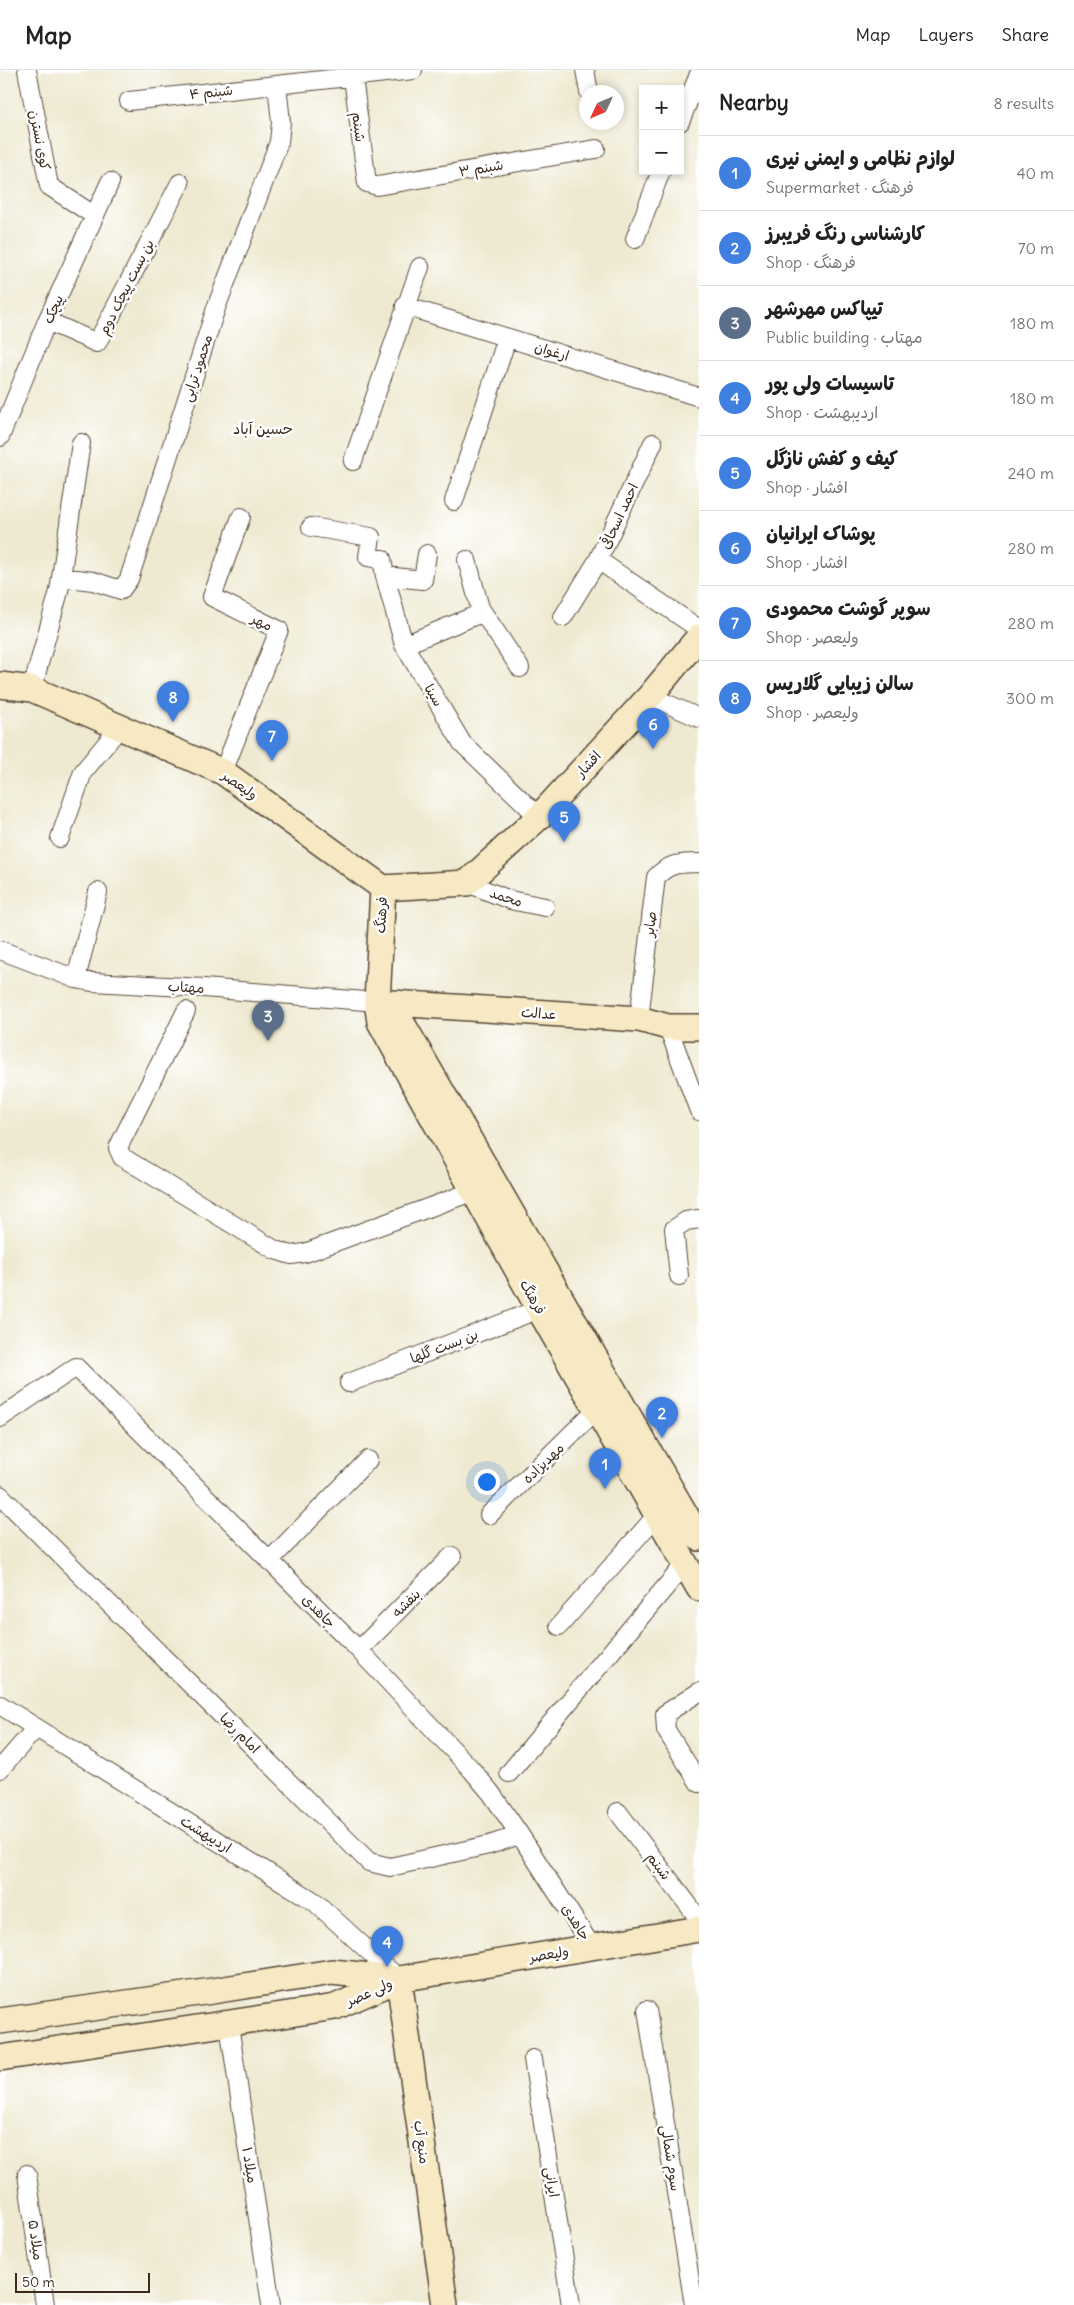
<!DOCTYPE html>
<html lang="en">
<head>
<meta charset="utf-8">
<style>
  :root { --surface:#fff; --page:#f2f2f2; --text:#222; --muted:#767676; --line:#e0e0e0; --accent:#d93025 }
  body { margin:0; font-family:Delius,"Playpen Sans Arabic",sans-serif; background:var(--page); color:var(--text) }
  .controls { position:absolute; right:15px; top:15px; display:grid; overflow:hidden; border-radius:0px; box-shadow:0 2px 8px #0003 }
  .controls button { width:45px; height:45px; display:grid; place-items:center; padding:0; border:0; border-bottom:1px solid var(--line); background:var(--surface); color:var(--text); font:25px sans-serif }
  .compass { position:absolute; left:579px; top:15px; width:45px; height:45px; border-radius:50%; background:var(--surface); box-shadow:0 2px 8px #0003; rotate:226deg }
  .scale { position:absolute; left:15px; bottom:12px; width:135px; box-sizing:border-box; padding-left:5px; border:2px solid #3b2a1e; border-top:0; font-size:14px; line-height:18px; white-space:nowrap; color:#3b2a1e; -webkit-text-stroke:4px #fff; paint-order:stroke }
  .you { position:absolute; left:486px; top:1411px; width:18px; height:18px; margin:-12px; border:4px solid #fff; border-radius:50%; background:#1a73e8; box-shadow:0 0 0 8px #1a73e833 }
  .badge { display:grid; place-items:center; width:32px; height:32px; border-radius:50%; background:var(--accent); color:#fff; font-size:16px; font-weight:700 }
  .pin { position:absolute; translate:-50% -41px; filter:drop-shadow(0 1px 2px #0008) }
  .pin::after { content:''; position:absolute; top:26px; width:18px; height:15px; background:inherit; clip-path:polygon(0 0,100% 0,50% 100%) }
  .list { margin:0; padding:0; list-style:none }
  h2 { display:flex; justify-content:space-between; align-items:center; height:65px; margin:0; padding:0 20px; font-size:21px }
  h2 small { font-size:16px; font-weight:400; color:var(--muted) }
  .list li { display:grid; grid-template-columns:32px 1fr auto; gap:15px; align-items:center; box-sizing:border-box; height:75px; padding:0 20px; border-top:1px solid var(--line) }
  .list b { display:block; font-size:19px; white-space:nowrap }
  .list p { margin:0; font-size:16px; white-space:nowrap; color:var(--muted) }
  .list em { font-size:16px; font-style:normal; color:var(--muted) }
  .map { position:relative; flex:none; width:699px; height:2235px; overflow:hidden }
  header { display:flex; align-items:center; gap:30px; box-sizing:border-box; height:70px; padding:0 25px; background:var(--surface); border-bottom:1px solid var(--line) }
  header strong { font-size:24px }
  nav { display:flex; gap:28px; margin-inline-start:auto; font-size:18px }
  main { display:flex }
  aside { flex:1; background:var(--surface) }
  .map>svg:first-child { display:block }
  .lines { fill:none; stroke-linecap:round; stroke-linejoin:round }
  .street-casing { stroke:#564739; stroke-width:20 }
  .secondary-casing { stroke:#564739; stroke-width:28 }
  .street { stroke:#fff; stroke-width:18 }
  .secondary { stroke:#f6e9c3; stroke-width:25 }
  .labels { text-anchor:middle; stroke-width:5; stroke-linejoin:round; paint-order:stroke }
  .street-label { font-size:14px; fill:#3b2a1e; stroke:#fff }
  .neighbourhood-label { font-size:15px; fill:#3b2a1e; stroke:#fff }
</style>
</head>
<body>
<header>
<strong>Map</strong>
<nav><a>Map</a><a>Layers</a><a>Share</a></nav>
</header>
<main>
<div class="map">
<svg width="699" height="2235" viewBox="0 0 699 2235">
  <rect width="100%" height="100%" fill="#fff"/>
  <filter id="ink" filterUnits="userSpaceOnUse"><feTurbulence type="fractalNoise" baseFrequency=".02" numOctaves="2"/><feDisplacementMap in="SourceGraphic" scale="10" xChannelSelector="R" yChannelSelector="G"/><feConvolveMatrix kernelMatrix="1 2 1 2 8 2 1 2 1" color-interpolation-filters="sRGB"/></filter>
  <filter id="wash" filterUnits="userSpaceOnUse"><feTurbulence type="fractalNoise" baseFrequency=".0096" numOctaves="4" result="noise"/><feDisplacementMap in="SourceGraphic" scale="20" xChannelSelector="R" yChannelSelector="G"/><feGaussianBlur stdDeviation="1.12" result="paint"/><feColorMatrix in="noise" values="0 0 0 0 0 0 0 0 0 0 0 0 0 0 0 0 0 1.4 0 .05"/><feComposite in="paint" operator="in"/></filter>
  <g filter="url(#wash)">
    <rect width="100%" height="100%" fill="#eee9d0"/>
  </g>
  <g filter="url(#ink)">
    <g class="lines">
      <defs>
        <path id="street" d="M 27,0 L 49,116 L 95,146
          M 352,0 L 367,113 L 377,116 L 596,79
          M 585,0 L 589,22
          M 129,31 L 413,0
          M 680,52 L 699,4
          M 635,169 L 661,101
          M 405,236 L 699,327
          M 47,251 L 97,273 L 180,113
          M 0,367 L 47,251 L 110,112
          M 353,391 L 420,197
          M 454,431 L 507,268
          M 311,457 L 371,467 L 368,487 L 382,489 L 385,506 L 404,575 L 462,673 L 539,747
          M 598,490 L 699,559
          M 385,506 L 423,510 L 427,484
          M 61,507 L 93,511 L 121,520 L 129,509 L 216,238 L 279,72 L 281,52 L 277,15
          M 480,538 L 520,598
          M 563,547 L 598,490 L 653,373
          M 404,575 L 479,544 L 480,538 L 467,490
          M 32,619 L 59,521 L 81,373
          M 650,626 L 699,648
          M 223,702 L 279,560 L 212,527 L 241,447
          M 60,768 L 83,702 L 120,657
          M 467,813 L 510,830 L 545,837
          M 0,880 L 76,909 L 92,912 L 204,918 L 377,932
          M 76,909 L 98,822
          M 186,941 L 118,1078 L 122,1087 L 275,1180 L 291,1185 L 305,1183 L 474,1121
          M 639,949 L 656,807 C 671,792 679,794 699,793
          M 668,957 L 699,1041
          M 679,1206 L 674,1159 L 686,1151 L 699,1149
          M 349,1313 L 539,1239
          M 0,1348 L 76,1297 L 359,1580 L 471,1699 L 491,1723 L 520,1765 L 592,1877
          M 0,1425 L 369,1792 L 390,1797 L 489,1775 L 520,1765
          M 489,1445 L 596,1340
          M 269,1491 L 368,1390
          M 559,1556 L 657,1445
          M 359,1580 L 452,1486
          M 699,1622 L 665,1644 L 666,1660 L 699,1713
          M 0,1635 L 315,1832 L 399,1909
          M 0,1699 L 36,1658
          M 509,1703 L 685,1494
          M 618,1742 L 699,1849
          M 647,1940 L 694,2235
          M 229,1955 L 271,2235
          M 533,1989 L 571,2235
          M 27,2104 L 45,2235"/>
        <path id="secondary" d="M 0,615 L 32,619 L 223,702 L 383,818 L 467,813 L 539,747 L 650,626 L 699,567
          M 383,818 L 377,932 L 380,952 L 539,1239 L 699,1518
          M 377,932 L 398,946 L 699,1468
          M 377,932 L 639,949 L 668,957 L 699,957
          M 399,1909 L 445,2235
          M 0,1951 L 212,1921 L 332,1902 L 399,1909
          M 0,1988 L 335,1937 L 399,1909 L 699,1859"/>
      </defs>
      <!-- street casing -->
      <use href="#street" class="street-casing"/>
      <!-- secondary casing -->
      <use href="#secondary" class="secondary-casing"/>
      <!-- street -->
      <use href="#street" class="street"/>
      <!-- secondary -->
      <use href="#secondary" class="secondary"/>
    </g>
  </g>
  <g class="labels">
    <!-- street labels -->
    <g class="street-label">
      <text transform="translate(211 22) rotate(-6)" y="5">شبنم ۴</text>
      <text transform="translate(359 57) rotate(83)" y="5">شبنم</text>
      <text transform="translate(40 70) rotate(79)" y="5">کوی نسترن</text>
      <text transform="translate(481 98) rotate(-10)" y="5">شبنم ۳</text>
      <text transform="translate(126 217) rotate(-63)" y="5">بن بست پیچک دوم</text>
      <text transform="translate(53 239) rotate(-66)" y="5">پیچک</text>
      <text transform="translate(552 281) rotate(17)" y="5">ارغوان</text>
      <text transform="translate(197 298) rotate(-72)" y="5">محمود ترابی</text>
      <text transform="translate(619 446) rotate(-65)" y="5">احمد اسحاقی</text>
      <text transform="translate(262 552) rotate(26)" y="5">مهر</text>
      <text transform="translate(434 625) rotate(59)" y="5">سینا</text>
      <text transform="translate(588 694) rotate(-47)" y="5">افشار</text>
      <text transform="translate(240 715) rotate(35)" y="5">ولیعصر</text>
      <text transform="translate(506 827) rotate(18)" y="5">محمد</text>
      <text transform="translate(381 845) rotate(-87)" y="5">فرهنگ</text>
      <text transform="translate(650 854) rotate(-83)" y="5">صابر</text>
      <text transform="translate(186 917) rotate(3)" y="5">مهتاب</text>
      <text transform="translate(539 943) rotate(4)" y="5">عدالت</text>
      <text transform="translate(533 1227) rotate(61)" y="5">فرهنگ</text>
      <text transform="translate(444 1276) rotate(-21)" y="5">بن بست گلها</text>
      <text transform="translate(543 1393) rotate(-44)" y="5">مهدیزاده</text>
      <text transform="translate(406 1533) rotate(-45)" y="5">بنفشه</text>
      <text transform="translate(319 1541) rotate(45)" y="5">جاهدی</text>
      <text transform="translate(240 1663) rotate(45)" y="5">امام رضا</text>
      <text transform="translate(206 1764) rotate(32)" y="5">اردیبهشت</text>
      <text transform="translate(659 1796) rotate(53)" y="5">شبنم</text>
      <text transform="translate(576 1852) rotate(57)" y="5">جاهدی</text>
      <text transform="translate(549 1884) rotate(-9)" y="5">ولیعصر</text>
      <text transform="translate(369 1922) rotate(-24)" y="5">ولی عصر</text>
      <text transform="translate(422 2072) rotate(82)" y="5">منبع آب</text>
      <text transform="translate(671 2088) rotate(81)" y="5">سوم شمالی</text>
      <text transform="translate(250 2095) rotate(81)" y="5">میلاد ۱</text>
      <text transform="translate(552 2112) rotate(81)" y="5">ایرانی</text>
      <text transform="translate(36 2170) rotate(82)" y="5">میلاد ۵</text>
    </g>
    <!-- neighbourhood labels -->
    <g class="neighbourhood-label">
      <text x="263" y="364">حسین آباد</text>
    </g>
  </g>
</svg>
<div class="controls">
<button>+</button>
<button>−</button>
</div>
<svg class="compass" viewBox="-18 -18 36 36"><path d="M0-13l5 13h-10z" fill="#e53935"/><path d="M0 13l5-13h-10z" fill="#767676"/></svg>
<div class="scale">50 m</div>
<div class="you"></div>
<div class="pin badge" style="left:605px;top:1419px;background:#3f7fe0">1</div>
<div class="pin badge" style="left:662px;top:1368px;background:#3f7fe0">2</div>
<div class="pin badge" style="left:268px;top:971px;background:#5c6f8a">3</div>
<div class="pin badge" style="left:387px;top:1897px;background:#3f7fe0">4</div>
<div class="pin badge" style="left:564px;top:772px;background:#3f7fe0">5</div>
<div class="pin badge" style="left:653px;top:679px;background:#3f7fe0">6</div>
<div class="pin badge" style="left:272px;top:691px;background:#3f7fe0">7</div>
<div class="pin badge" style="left:173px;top:652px;background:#3f7fe0">8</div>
</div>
<aside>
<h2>Nearby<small>8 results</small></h2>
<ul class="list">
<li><span class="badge" style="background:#3f7fe0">1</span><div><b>لوازم نظامی و ایمنی نیری</b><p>Supermarket · فرهنگ</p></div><em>40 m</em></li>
<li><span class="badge" style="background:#3f7fe0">2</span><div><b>کارشناسی رنگ فریبرز</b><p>Shop · فرهنگ</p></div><em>70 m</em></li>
<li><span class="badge" style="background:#5c6f8a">3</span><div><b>تیپاکس مهرشهر</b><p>Public building · مهتاب</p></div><em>180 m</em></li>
<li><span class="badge" style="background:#3f7fe0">4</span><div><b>تاسیسات ولی پور</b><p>Shop · اردیبهشت</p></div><em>180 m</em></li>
<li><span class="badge" style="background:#3f7fe0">5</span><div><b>کیف و کفش نازگل</b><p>Shop · افشار</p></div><em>240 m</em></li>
<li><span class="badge" style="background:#3f7fe0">6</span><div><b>پوشاک ایرانیان</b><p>Shop · افشار</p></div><em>280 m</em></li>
<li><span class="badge" style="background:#3f7fe0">7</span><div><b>سوپر گوشت محمودی</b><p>Shop · ولیعصر</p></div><em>280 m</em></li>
<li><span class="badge" style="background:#3f7fe0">8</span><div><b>سالن زیبایی گلاریس</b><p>Shop · ولیعصر</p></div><em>300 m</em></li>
</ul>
</aside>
</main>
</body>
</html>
